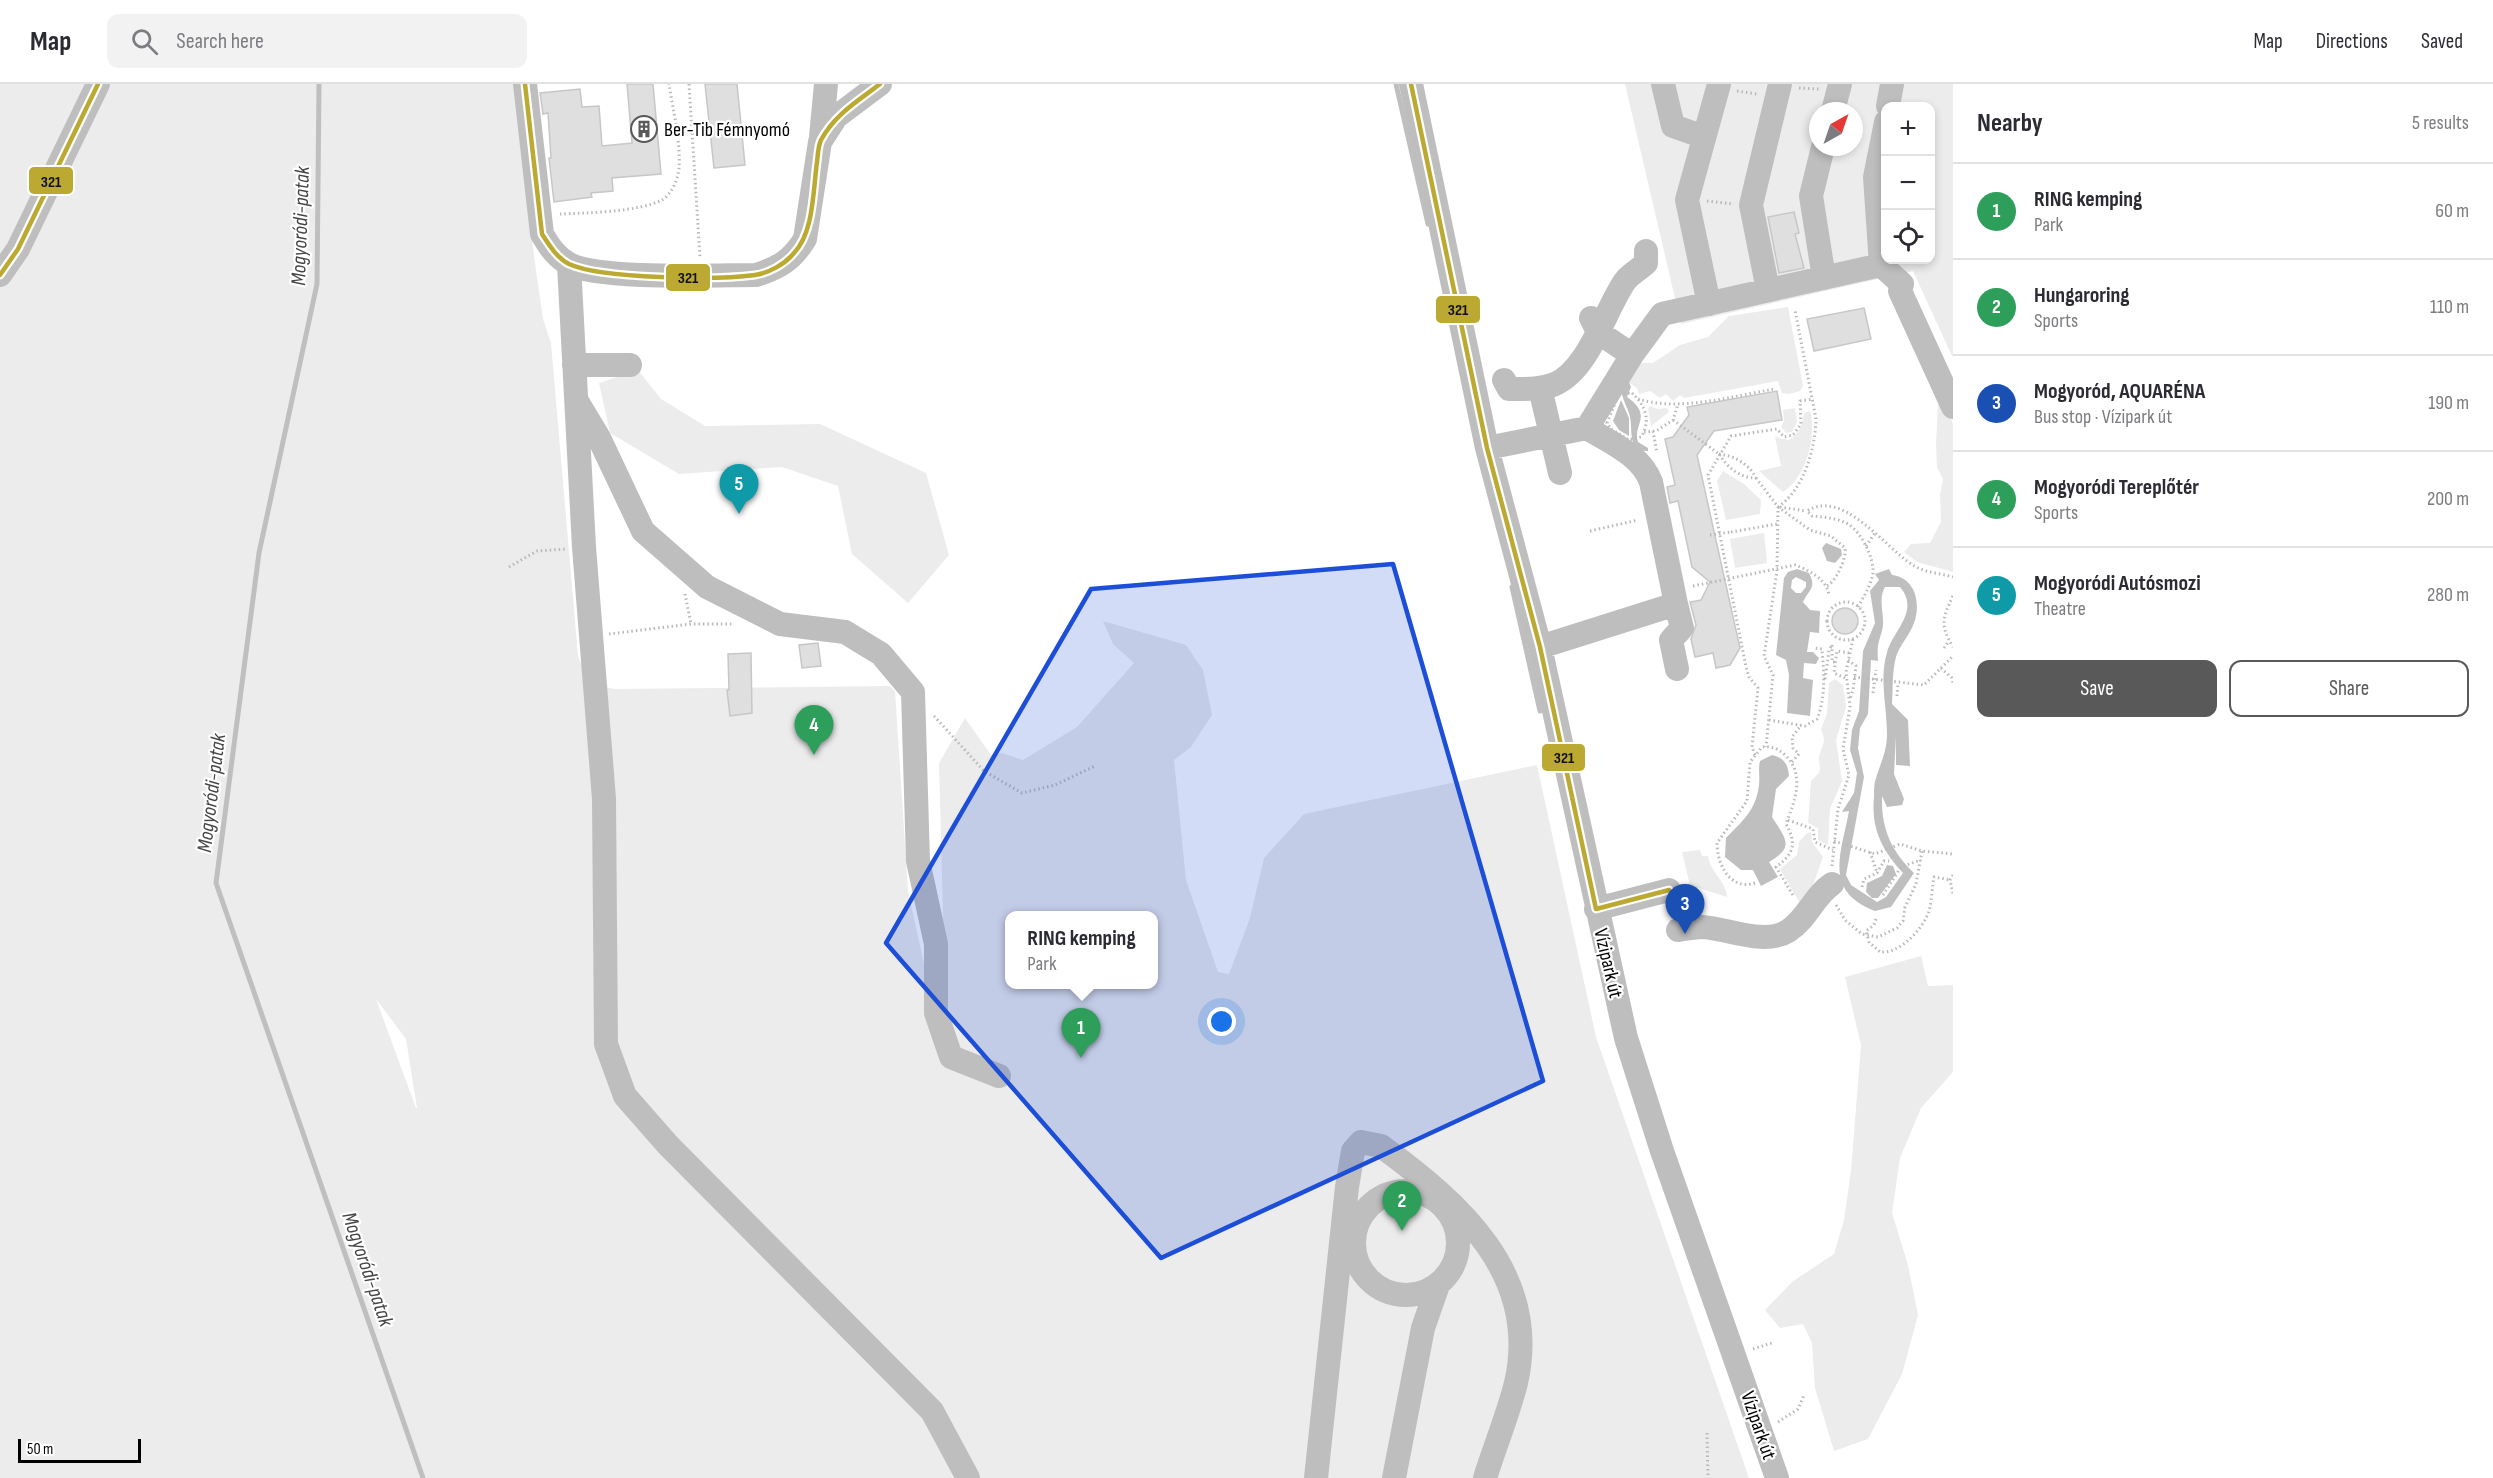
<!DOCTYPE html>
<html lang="en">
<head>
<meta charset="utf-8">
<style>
  :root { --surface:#fff; --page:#f2f2f3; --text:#2b2b33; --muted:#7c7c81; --line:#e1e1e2; --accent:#595959 }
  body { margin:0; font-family:"Sofia Sans Condensed",sans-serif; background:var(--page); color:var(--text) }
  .controls { position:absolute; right:18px; top:18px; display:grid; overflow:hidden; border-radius:12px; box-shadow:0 3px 9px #0003 }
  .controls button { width:54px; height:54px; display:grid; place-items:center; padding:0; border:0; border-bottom:2px solid var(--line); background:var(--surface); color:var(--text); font:30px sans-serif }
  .compass { position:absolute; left:1809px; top:18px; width:54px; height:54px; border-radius:50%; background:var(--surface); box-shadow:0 3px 9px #0003; rotate:40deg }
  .scale { position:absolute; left:18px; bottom:15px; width:123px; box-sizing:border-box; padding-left:6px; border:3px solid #000; border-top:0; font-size:16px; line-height:21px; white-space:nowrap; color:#000; -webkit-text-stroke:4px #fff; paint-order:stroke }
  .you { position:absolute; left:1222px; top:938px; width:21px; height:21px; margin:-15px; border:4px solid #fff; border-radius:50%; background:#1a73e8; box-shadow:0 0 0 9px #1a73e833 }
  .badge { display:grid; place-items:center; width:39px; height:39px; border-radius:50%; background:var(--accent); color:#fff; font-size:20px; font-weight:700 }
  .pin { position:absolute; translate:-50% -50px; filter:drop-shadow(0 2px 3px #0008) }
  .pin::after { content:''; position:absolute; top:32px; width:21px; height:18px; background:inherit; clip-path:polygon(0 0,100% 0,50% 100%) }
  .popup { position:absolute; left:1005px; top:827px; width:153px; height:78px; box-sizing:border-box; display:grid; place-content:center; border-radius:12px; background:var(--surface); filter:drop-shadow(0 2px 4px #0005); font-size:20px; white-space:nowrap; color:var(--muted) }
  .popup b { font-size:22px; color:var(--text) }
  .popup::after { content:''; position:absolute; left:50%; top:100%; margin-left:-12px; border:12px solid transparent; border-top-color:var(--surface) }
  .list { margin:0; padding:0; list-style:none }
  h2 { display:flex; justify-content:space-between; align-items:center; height:78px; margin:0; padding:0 24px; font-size:26px }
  h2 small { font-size:20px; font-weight:400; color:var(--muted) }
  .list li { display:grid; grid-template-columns:39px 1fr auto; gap:18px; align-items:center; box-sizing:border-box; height:96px; padding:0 24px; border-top:2px solid var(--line) }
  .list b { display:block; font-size:22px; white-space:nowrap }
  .list p { margin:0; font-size:20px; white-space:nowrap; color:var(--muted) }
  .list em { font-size:20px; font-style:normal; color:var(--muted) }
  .actions { display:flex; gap:12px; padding:18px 24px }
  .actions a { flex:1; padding:14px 0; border:2px solid var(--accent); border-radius:12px; text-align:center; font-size:21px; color:var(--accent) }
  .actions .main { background:var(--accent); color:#fff }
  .icon { flex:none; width:33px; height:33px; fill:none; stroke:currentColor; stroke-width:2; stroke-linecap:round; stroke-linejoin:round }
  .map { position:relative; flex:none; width:1953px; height:1394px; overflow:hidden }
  header { display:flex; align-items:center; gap:36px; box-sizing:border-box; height:84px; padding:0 30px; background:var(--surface); border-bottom:2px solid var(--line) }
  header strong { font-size:28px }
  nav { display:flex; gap:33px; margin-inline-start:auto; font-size:21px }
  .search { width:420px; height:54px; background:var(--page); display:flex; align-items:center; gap:15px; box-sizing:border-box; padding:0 21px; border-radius:12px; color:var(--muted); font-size:22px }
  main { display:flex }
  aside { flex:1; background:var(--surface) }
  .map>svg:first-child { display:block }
  .green { fill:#ececec; fill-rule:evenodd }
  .water { fill:#bfbfbf; fill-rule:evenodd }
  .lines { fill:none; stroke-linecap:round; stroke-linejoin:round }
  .stream { stroke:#bfbfbf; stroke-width:5 }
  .building { fill:#dfdfdf; stroke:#c7c7c7; stroke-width:1.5 }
  .path { stroke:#b9b9b9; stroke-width:3; stroke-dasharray:1.5 3; stroke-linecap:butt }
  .minor { stroke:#bebebe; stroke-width:24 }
  .path-bridge { stroke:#b9b9b9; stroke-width:3; stroke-dasharray:1.5 3; stroke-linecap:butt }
  .bus-1-casing { stroke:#fff; stroke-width:9 }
  .bus-1 { stroke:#bca932; stroke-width:4.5 }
  .marked { fill:#1d4ed8; fill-opacity:0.2; stroke:#1d4ed8; stroke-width:4.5; stroke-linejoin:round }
  .labels { text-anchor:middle; stroke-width:4.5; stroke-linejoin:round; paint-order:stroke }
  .poi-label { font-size:20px; fill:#000; stroke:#fff; text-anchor:start }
  .street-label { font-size:20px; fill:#000; stroke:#fff }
  .water-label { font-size:21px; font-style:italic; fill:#444; stroke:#fff }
  .line-badge { stroke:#fff; stroke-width:2 }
  .pale-badge-label { font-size:16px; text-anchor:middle; font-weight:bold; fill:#111 }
</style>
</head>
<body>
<header>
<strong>Map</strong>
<div class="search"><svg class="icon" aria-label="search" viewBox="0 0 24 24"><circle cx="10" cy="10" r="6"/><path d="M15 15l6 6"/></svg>Search here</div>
<nav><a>Map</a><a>Directions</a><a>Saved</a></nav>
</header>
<main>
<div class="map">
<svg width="1953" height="1394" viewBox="0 0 1953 1394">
  <rect width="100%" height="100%" fill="#fff"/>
  <!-- green -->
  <path class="green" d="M 0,0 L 518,0 L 534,172 L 543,235 L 551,259 L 578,572 L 590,601 L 616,605 L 890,602 L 895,607 L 908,807 L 947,985 L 939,679 L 965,634 L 991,671 L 1002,669 L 1023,676 L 1077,643 L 1134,579 L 1113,560 L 1103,537 L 1186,561 L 1203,586 L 1212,631 L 1191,663 L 1174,676 L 1186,796 L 1218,888 L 1229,890 L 1250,834 L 1264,774 L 1304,730 L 1537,681 L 1596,953 L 1749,1394 L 0,1394 ZM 1009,832 L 1153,832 L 1153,900 L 1009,900 ZM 376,915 L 406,955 L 417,1024 L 416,1024 Z
    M 1625,0 L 1953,0 L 1953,274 L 1913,187 L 1681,240 ZM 1886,22 L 1930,22 L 1930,176 L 1886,176 ZM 1818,27 L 1854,27 L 1854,63 L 1818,63 Z
    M 1788,223 L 1803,302 L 1800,307 L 1789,310 L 1782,309 L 1778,297 L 1684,314 L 1680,311 L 1673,317 L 1666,310 L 1660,314 L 1650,307 L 1639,310 L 1637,304 L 1624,295 L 1642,279 L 1653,279 L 1680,261 L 1708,253 L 1729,232 Z
    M 638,286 L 661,315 L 705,342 L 820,340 L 926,389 L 949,471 L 908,519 L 852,470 L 838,402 L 782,383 L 679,390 L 610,349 L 599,299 Z
    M 1939,302 L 1948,322 L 1953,341 L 1953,488 L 1917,478 L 1904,468 L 1911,460 L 1930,459 L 1941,438 L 1940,411 L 1943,395 L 1937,383 L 1936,361 Z
    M 1650,322 L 1658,325 L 1667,324 L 1669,328 L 1651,342 L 1648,324 Z
    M 1795,324 L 1797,338 L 1792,348 L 1786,349 L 1781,343 L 1784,337 L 1783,326 Z
    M 1810,327 C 1817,352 1806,394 1783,408 L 1759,387 L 1781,382 L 1775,353 L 1789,356 C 1800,349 1802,341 1804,329 Z
    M 1723,387 L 1744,400 L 1761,416 L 1760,430 L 1726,436 L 1717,397 Z
    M 1764,449 L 1767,479 L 1735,484 L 1730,455 Z
    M 1835,595 L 1843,601 L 1846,623 L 1836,656 L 1842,697 L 1830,725 L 1828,761 L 1818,756 L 1818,744 L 1808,739 L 1811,697 L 1819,689 C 1821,683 1819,680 1819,674 C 1820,664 1828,658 1821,646 L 1827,629 L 1829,599 Z
    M 1811,748 L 1812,758 L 1823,773 L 1812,804 L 1800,819 L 1780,785 L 1797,771 L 1799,758 L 1807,749 Z
    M 1700,766 L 1702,772 L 1708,772 C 1710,788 1727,798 1727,813 L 1690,801 L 1682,768 Z
    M 1921,872 L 1928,902 L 1953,901 L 1953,988 L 1921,1024 L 1900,1074 L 1892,1129 L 1908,1181 L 1918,1231 L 1902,1290 L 1868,1355 L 1834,1367 L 1815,1304 L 1812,1259 L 1803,1240 L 1780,1244 L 1765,1226 L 1792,1198 L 1834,1170 L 1844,1136 L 1851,1087 L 1861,961 L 1845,893 Z"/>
  <!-- water -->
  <path class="water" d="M 1629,298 L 1631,303 L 1627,313 C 1654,332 1632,341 1638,358 L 1648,364 L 1648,367 C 1627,368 1633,347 1630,333 C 1628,323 1622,316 1621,305 Z
    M 1621,316 L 1629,334 L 1629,352 L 1619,346 L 1613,337 Z
    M 1826,459 L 1841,465 L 1842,471 L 1835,479 L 1827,477 L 1822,464 Z
    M 1797,485 L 1809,489 C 1817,504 1809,505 1803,518 L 1810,526 L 1820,527 L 1819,549 L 1810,548 L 1807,568 L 1813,568 L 1819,574 L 1816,580 L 1804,579 L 1803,594 L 1813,596 L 1810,632 L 1787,629 L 1789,591 L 1786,576 L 1776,571 L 1784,494 L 1788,488 ZM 1796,493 L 1806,498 L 1806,503 L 1801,509 L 1796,509 L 1791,504 L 1792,496 Z
    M 1889,485 L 1892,491 C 1916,494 1921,520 1914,539 C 1910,551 1900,560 1896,573 C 1892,587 1893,605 1892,620 L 1908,636 L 1910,682 L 1896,681 L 1896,652 L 1894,690 L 1904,715 L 1902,721 L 1887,723 L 1882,712 C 1881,744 1891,767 1914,789 L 1891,823 L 1875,827 C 1823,807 1841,770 1849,727 L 1842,728 L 1854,709 L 1857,689 L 1850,666 L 1852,646 L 1859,627 L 1863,567 L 1875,539 L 1870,507 L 1879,496 L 1875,490 ZM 1885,503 L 1900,503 C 1920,527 1894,545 1887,568 C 1879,596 1887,622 1887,650 C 1887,667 1881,678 1876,694 C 1874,699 1874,706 1874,712 C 1871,744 1881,765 1903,789 L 1886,813 L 1877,818 L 1851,801 L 1846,791 L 1864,693 L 1858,664 L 1860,644 L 1868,630 L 1871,576 L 1878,577 C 1877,562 1878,560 1882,547 C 1886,532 1877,517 1885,503 Z
    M 1772,671 C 1784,674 1788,680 1789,692 L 1776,705 L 1772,733 C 1786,755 1795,763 1769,778 L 1778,793 L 1761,802 L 1753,786 L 1741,786 L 1725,773 L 1726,754 C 1742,737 1756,727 1759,701 C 1760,692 1758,685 1760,677 Z
    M 1887,781 L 1893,782 L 1896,790 L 1878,814 L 1872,814 L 1866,808 L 1867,799 L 1882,792 Z"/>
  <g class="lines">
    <!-- stream -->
    <path class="stream" d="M 319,0 L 317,200 L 259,469 L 216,799 L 423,1394
      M 1396,0 L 1428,140
      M 1512,503 L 1540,627"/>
  </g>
  <!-- building -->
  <path class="building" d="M 627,0 L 653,0 L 661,90 L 612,94 L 613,107 L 591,109 L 592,113 L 554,118 L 549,74 L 551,74 L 548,29 L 543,30 L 540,9 L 580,5 L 582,23 L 599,22 L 602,62 L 632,59 Z
    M 705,0 L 737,0 L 745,81 L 714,84 Z
    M 1794,128 L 1799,149 L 1795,150 L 1804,184 L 1779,189 L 1768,133 Z
    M 1864,224 L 1871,255 L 1814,267 L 1807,235 Z
    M 1777,307 L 1782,336 L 1714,347 L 1697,371 L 1740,564 L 1730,581 L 1716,584 L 1713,569 L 1695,573 L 1691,555 L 1696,541 L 1690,518 L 1701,516 L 1710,498 L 1692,483 L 1678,417 L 1670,419 L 1667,403 L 1675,401 L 1665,355 L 1673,353 L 1689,331 L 1687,323 Z
    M1832 537a13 13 0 1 1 26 0a13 13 0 1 1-26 0Z
    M 818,559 L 821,582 L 802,584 L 799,561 Z
    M 751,569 L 752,629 L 730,632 L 727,606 L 729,606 L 728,570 Z"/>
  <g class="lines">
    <!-- path -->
    <path class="path" d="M 689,0 L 700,173
      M 1799,4 L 1819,5
      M 1737,7 L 1757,10
      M 1707,117 L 1734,120
      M 560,130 C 586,129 639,128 662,116 C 672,110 678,95 679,84 C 681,59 673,25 669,0
      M 1632,309 C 1646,322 1651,337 1641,353 L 1629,356 L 1611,345 L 1607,339 L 1619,310 Z
      M 1638,315 C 1680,328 1732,312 1775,305
      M 1673,336 L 1719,370
      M 1653,347 L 1657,369
      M 1644,348 L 1656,347 L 1673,336 L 1678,320
      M 1719,370 C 1735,372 1749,380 1756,394 C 1740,394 1728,384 1719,370 Z
      M 1756,394 L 1778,423 L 1777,487 L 1764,572 L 1773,591 L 1766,663
      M 1778,423 C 1804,405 1815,366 1816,335 L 1795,226
      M 1778,423 L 1810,446 L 1831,452 L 1845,464 C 1847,474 1835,500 1826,502
      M 1780,423 L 1806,427
      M 1590,447 L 1638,436
      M 1731,448 L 1777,440
      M 1866,462 L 1875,449
      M 509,483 L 537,467 L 566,465
      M 1693,502 L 1795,481 C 1809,486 1828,496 1829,512
      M 685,510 L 691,540
      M 1953,512 C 1942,535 1940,541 1953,563
      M1827 537a19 19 0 1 1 38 0a19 19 0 1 1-38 0Z
      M 1858,523 C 1864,512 1871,501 1873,489 C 1874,473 1861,448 1848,440 C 1837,434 1824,433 1812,432 L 1807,427 C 1843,404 1885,464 1913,481 C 1925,489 1940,489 1953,493
      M 609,550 L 691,540 L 734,540
      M 1832,561 L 1832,578 L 1835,578
      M 1944,564 L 1949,557
      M 1848,576 L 1856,582 L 1853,606 L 1850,615
      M 1941,584 L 1952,594 L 1953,599
      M 1854,593 L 1924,601 L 1953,572
      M 1845,594 L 1834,589 L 1837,567 L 1849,569
      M 1825,595 L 1829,567 L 1832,561
      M 1873,609 L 1876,586
      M 1897,612 L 1898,599
      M 934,632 L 984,687 L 1022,709 L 1055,701 L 1095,682
      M 1769,636 L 1805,642 L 1817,635 C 1826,613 1824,589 1822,565 L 1814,564
      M 1755,671 L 1752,663 L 1758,604 L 1749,593 L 1746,583 L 1708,391 L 1731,352 L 1777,345 L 1784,353 L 1793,351 L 1801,340 L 1800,317 L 1813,315
      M 1792,678 L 1799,670 L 1793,664 L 1792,653 L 1801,641
      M 1788,736 L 1813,745 L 1815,758 L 1833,766
      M 1834,757 L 1875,770 L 1900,760 L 1922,767 L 1953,770
      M 1870,768 L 1877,789
      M 1832,782 L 1838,725 L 1849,691 L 1843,665 L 1850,623 L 1846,588 L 1853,555
      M 1953,791 L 1950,796 L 1953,810
      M 1755,799 C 1730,807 1717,780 1717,759 L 1747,717 L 1750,678 L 1762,663 C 1771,662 1777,664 1784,670 C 1806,690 1795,716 1786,740 C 1797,759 1794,770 1776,783 L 1794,813
      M 1862,803 L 1864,795 L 1877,789 L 1884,777 L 1889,777
      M 1883,811 L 1901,783 L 1921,776
      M 1836,821 L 1845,836 L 1862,850 L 1878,853 L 1897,844 L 1903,837 L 1905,823 L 1916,800 L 1922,767
      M 1876,835 L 1874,841 L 1866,847 L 1869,858 L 1880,868 C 1900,870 1923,845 1929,827 C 1932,816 1932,804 1934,793 L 1950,796
      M 1753,1265 L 1772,1259
      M 1778,1338 L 1798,1325 L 1804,1311
      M 1707,1349 L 1708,1394"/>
    <!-- minor -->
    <path class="minor" d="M 525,0 L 542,150 C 549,162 556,173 569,180 C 600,196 716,191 756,191 C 779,184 792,176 805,155 L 820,58 L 836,33 L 880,0
      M 1411,0 L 1487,364 L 1540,563 L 1626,954 L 1662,1067 L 1777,1394
      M 1663,0 L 1673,42 L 1704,53
      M 1888,22 L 1892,0
      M 1833,27 L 1840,0
      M 821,53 L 826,0
      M 1823,63 L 1811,112 L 1824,194
      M 569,180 L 584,463 L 604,715 L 606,960 L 625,1012 L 668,1061 L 932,1327 L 968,1394
      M 1881,181 L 1902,200 L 1900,207 L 1953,323
      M 0,191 L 18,165 L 98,0
      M 1768,206 L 1751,121 L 1780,0
      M 1709,220 L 1687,116 L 1719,0
      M 1591,234 L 1598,248 L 1632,271
      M 574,281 L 630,281
      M 1504,296 L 1509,305 C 1524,305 1540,306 1555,300 C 1589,285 1605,226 1625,197 C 1630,190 1640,185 1646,179 L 1646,167
      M 1540,304 L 1560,389
      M 578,319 L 599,354 L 643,447 L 707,503 L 780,540 L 845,548 L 881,570 L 913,608 L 918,777 L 936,860 L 936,929 L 951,973 L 999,992
      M 1587,344 L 1632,271 L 1662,230 L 1881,181 L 1875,93 L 1886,38
      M 1487,364 L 1587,344 C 1611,359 1641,371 1651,398 L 1676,520 L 1540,563
      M 1676,520 L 1682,544 L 1671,556 L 1677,585
      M 1596,825 L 1669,806
      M 1678,846 C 1686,845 1694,843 1702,843 C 1727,844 1764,862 1788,847 C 1807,835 1814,812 1832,800
      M1354 1159a52 52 0 1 1 104 0a52 52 0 1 1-104 0Z
      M 1316,1394 L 1347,1103 L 1353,1067 L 1361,1058 L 1381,1062 C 1459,1119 1541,1190 1516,1299 C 1508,1331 1495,1362 1485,1394
      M 1394,1394 L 1423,1244 L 1438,1201"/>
    <!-- path-bridge -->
    <path class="path-bridge" d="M 1710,451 L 1731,448"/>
    <defs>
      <path id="bus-1" d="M 525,0 L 542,150 C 549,161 557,174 569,180 C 601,195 718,196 755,191 C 769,189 785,180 794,169 C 814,148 813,106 817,78 C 818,71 818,62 821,56 C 835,30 858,17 880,0
        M 1411,0 L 1487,364 L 1540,563 L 1596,825 L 1669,806
        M 0,191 L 18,165 L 98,0"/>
    </defs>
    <!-- bus-1 casing -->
    <use href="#bus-1" class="bus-1-casing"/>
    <!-- bus-1 -->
    <use href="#bus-1" class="bus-1"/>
  </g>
  <!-- marked area -->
  <path class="marked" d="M 1393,480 L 1543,997 L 1161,1174 L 886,859 L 1091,505 Z"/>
  <!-- icons -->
  <defs>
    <symbol id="building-ring" viewBox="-11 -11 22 22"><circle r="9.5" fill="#fff" stroke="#595959" stroke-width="1.5"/><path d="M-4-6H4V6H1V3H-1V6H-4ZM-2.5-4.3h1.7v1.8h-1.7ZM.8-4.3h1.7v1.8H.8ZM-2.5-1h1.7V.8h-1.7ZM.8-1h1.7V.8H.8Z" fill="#595959"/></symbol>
  </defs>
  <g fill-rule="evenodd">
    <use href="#building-ring" x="629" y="30" width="30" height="30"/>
  </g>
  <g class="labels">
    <!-- poi labels -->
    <g class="poi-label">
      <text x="664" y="52">Ber-Tib Fémnyomó</text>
    </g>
    <!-- street labels -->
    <g class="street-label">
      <text transform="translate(1609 879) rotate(77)" y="7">Vízipark út</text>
      <text transform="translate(1759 1341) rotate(71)" y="7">Vízipark út</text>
    </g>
    <!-- water labels -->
    <g class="water-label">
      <text transform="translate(300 142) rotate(-88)" y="7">Mogyoródi-patak</text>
      <text transform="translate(211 709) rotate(-83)" y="7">Mogyoródi-patak</text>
      <text transform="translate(368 1185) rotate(71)" y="7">Mogyoródi-patak</text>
    </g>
  </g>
  <g class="line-badge">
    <rect x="28" y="82" width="46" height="29" rx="6" fill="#bca932"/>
    <rect x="665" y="179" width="46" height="29" rx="6" fill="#bca932"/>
    <rect x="1435" y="211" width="46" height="29" rx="6" fill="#bca932"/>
    <rect x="1541" y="659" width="45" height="29" rx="6" fill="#bca932"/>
  </g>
  <g class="pale-badge-label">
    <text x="51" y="103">321</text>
    <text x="688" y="199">321</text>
    <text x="1458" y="231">321</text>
    <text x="1564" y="679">321</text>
  </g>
</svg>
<div class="controls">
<button>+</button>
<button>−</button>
<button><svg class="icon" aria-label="locate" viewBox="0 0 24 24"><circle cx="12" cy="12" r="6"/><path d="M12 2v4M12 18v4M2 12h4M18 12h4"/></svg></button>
</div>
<svg class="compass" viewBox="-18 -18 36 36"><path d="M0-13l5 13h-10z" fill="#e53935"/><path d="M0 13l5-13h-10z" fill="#7c7c81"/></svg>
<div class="scale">50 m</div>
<div class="you"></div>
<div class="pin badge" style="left:1081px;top:974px;background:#2e9e5b">1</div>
<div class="popup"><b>RING kemping</b>Park</div>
<div class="pin badge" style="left:1402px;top:1147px;background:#2e9e5b">2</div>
<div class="pin badge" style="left:1685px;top:850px;background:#1a4fb4">3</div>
<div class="pin badge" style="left:814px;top:671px;background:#2e9e5b">4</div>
<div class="pin badge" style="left:739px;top:430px;background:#0f9aa8">5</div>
</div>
<aside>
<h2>Nearby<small>5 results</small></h2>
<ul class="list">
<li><span class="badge" style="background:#2e9e5b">1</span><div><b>RING kemping</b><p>Park</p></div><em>60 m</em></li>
<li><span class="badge" style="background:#2e9e5b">2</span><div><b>Hungaroring</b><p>Sports</p></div><em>110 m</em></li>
<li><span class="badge" style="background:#1a4fb4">3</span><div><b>Mogyoród, AQUARÉNA</b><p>Bus stop · Vízipark út</p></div><em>190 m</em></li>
<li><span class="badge" style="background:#2e9e5b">4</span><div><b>Mogyoródi Tereplőtér</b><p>Sports</p></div><em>200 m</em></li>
<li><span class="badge" style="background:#0f9aa8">5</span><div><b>Mogyoródi Autósmozi</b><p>Theatre</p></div><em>280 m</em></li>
</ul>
<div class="actions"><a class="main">Save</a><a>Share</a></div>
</aside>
</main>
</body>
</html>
